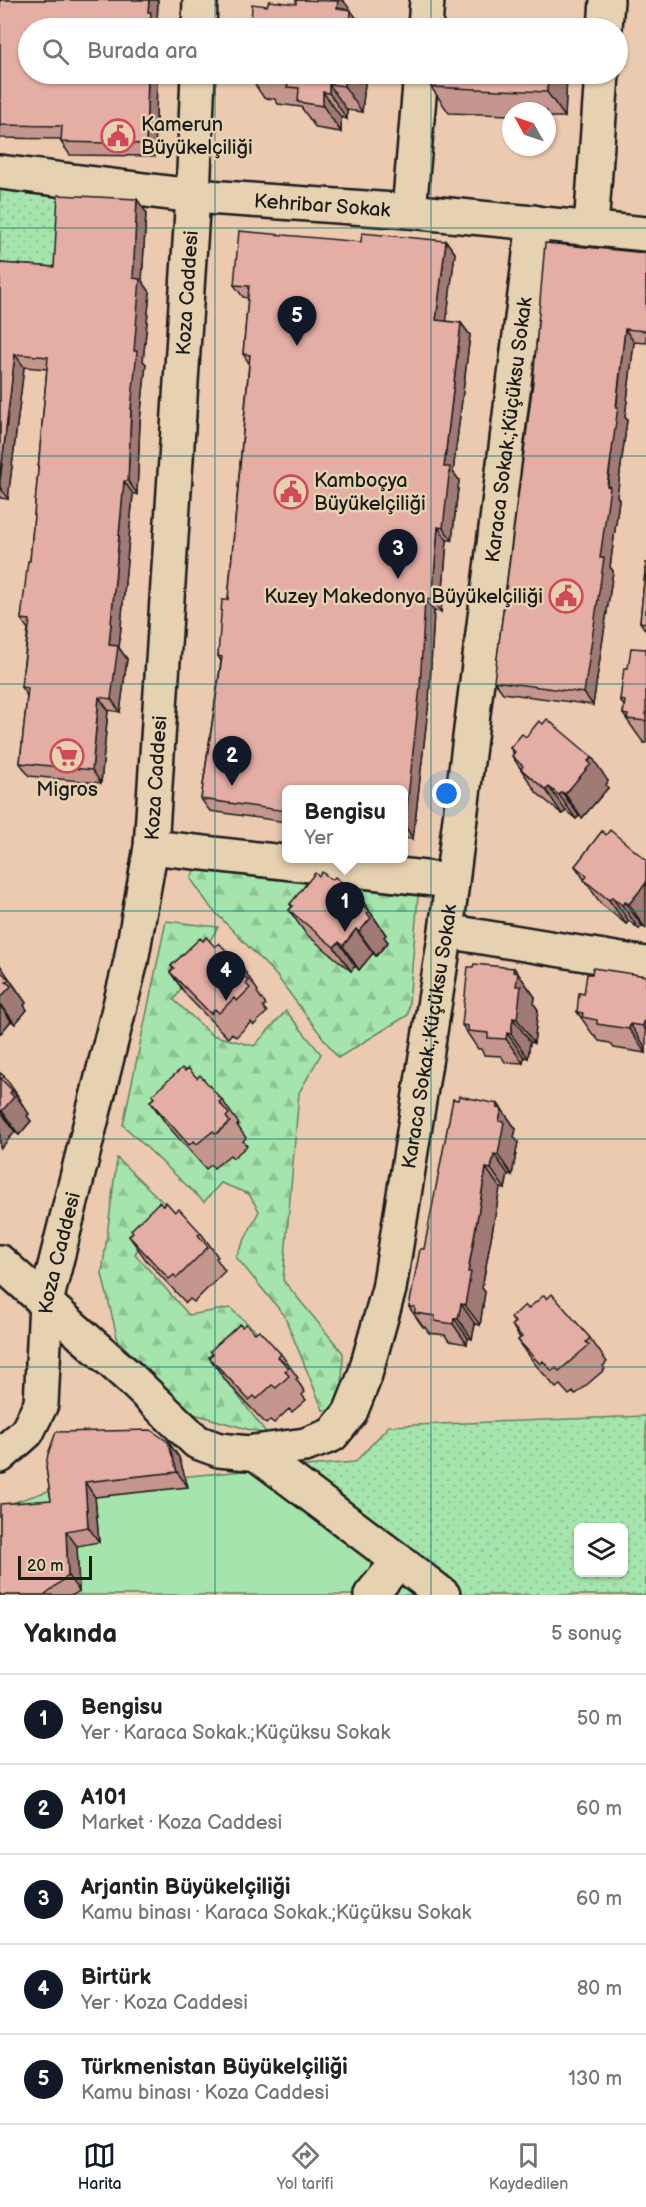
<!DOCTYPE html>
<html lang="tr">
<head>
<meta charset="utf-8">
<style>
  :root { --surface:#fff; --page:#f6f6f6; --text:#202124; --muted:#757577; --line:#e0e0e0; --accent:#111827 }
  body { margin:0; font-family:"Balsamiq Sans",sans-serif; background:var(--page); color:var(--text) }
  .controls { position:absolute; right:18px; bottom:18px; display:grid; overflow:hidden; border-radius:9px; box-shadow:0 2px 4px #0004 }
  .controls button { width:54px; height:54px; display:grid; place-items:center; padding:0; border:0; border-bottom:2px solid var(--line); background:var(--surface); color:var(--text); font:30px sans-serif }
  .compass { position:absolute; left:502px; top:102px; width:54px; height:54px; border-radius:50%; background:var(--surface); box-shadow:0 2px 4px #0004; rotate:310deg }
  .scale { position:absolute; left:18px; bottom:15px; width:74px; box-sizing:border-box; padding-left:6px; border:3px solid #1c1c1c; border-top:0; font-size:16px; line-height:21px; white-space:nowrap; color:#1c1c1c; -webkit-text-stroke:4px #e6d1b0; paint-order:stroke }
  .you { position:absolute; left:447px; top:794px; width:21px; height:21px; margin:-15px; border:4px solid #fff; border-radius:50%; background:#1a73e8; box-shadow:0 0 0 9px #1a73e833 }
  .badge { display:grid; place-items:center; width:39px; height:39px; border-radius:50%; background:var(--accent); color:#fff; font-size:20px; font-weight:700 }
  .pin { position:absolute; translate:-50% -50px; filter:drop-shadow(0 2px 3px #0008) }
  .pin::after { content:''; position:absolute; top:32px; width:21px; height:18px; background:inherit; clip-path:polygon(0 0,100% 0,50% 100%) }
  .popup { position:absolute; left:282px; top:785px; width:126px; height:78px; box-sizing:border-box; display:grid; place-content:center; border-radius:9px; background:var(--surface); filter:drop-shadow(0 2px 4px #0005); font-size:20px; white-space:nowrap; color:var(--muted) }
  .popup b { font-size:22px; color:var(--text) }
  .popup::after { content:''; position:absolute; left:50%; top:100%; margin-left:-12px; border:12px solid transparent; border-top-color:var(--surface) }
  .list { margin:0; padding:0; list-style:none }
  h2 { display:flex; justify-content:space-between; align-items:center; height:78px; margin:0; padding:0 24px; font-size:26px }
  h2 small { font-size:20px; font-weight:400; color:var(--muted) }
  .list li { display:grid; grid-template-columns:39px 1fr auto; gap:18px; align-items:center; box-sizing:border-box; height:90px; padding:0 24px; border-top:2px solid var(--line) }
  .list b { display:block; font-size:22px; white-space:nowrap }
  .list p { margin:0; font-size:20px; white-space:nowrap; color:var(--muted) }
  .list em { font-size:20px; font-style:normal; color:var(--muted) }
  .icon { flex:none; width:33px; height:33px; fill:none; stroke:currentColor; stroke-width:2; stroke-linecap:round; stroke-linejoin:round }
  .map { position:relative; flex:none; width:646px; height:1595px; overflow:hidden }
  .search { position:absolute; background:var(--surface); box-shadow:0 2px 4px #0004; left:18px; right:18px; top:18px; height:66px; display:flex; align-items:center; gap:15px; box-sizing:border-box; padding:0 21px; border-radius:33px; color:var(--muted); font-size:22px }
  .sheet { height:528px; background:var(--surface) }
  nav { display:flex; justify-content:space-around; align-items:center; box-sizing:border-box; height:84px; border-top:2px solid var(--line); background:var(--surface); font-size:16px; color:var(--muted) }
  nav a { display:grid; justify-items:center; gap:3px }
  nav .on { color:var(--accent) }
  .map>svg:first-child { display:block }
  .grass { fill:url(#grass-dots); stroke:#608064; stroke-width:1.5; fill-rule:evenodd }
  .forest { fill:url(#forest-firs); stroke:#608064; stroke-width:1.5 }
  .green { fill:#a5e4ac; stroke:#608064; stroke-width:1.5 }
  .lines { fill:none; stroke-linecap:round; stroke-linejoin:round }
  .minor-casing { stroke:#1c1c1c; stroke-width:38 }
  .minor { stroke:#e6d1b0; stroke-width:33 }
  .wall { fill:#c5968e; stroke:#1c1c1c; stroke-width:1.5 }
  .shaded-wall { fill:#a07a74; stroke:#1c1c1c; stroke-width:1.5 }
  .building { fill:#e5aea5; stroke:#1c1c1c; stroke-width:1.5 }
  .grid { fill:none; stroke:#0f766e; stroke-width:1.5; stroke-opacity:0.55 }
  .labels { text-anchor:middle; stroke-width:5; stroke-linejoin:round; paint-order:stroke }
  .poi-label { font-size:20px; fill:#1c1c1c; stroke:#e6d1b0; text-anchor:start }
  .street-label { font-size:20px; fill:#1c1c1c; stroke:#e6d1b0 }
</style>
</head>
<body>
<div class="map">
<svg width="646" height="1595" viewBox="0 0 646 1595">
  <defs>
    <pattern id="grass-dots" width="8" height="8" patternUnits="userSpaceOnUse" patternTransform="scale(1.5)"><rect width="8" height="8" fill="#a5e4ac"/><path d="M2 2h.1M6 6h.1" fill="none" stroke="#8dc393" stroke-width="1.8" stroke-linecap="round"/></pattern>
    <pattern id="forest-firs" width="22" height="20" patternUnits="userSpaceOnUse" patternTransform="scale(1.5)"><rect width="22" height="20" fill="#a5e4ac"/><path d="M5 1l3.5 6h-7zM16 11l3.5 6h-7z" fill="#8dc393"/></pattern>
  </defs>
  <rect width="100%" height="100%" fill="#ebcab0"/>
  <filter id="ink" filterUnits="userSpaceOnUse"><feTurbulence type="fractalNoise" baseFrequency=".0167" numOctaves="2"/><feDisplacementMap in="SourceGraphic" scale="12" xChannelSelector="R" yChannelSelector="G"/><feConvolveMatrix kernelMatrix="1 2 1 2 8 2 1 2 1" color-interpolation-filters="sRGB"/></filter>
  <g filter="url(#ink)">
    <!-- grass -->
    <path class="grass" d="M 0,172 L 66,180 L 58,275 L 0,270 Z
      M 646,1416 L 646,1595 L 431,1595 L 267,1469 L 355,1462 L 389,1426 ZM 578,1528 L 624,1528 L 624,1572 L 578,1572 Z"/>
    <!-- forest -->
    <path class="forest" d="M 194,870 L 418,896 L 408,1015 L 338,1058 L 276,975 L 211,908 L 191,879 Z
      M 166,921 L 218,927 L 174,1000 L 212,1035 L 254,1046 L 286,1011 L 321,1054 L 299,1093 L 283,1280 L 343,1353 L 341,1413 L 323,1410 L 284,1315 L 236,1257 L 259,1211 L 249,1194 L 221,1183 L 204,1202 L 123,1125 Z
      M 117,1158 L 166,1205 L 135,1254 L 189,1315 L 230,1308 L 256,1331 L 220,1372 L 268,1435 L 194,1414 L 118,1341 L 102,1274 Z"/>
    <!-- green -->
    <path class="green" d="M 267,1469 L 431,1595 L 0,1595 L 0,1507 L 57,1488 Z"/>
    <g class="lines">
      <defs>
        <g id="minor">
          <path d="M 199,28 L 200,0"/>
          <path d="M 425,28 L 427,0"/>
          <path d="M 605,28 L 607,0"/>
          <path id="s1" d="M 0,172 L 193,196 L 409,211 L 646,234"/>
          <path d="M 409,211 L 421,74"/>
          <path d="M 591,228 L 602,74"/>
          <path d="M 151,847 L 451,881"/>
          <path d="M 446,931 L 646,964"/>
          <path id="s2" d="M 0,1262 L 130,1378 L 197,1442 L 219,1450 L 249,1453 L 305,1445 L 332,1435 L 350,1413 L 364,1378 L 389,1289 L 446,931 L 534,222"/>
          <path d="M 254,1452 L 399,1561 L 371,1595"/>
          <path id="s3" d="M 0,1456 L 27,1432 L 41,1404 L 46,1302 L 131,961 L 151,847 L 193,196 L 198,74"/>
          <path d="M 399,1561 L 443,1595"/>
        </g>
      </defs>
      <!-- minor casing -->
      <use href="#minor" class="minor-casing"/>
      <!-- minor -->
      <use href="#minor" class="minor"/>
    </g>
    <!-- wall -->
    <path class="wall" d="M 0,0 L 158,0 L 157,22 L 160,25 L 160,28 L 28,28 L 28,74 L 159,74 L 159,76 L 157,76 L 155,156 L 70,155 L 61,142 L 61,139 L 0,138 Z
      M 248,74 L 366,74 L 362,112 L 347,110 L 347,119 L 341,117 L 341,132 L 316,128 L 301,107 L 278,104 L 275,99 L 264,98 Z
      M 432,74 L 567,74 L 565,117 L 547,117 L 547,111 L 511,111 L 511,115 L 449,113 L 431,87 Z
      M 146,212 L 142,281 L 150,292 L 143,361 L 146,364 L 140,421 L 137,494 L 133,494 L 119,648 L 127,659 L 120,712 L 108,710 L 101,783 L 29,776 L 20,763 L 27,696 L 21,687 L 28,629 L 21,619 L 30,561 L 47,369 L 24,367 L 8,499 L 0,498 L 0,263 L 54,267 Z
      M 446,241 L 455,253 L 446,321 L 461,323 L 470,335 L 453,472 L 459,480 L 452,540 L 447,540 L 441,612 L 434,611 L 429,700 L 413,839 L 404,838 L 404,789 L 286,789 L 286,822 L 210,811 L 201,799 L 221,661 L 218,656 L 228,600 L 249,363 L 243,354 L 248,298 L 243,297 L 234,285 L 361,242 Z
      M 646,253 L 646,343 L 634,342 L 625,417 L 627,420 L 617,496 L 619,500 L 610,567 L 613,571 L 593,705 L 503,693 L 494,681 Z
      M 646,562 L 646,631 L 640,622 Z
      M 646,649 L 646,743 L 644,743 L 640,738 L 623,714 L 624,706 L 620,700 L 628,668 Z
      M 526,737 L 608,781 L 606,785 L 608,788 L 582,818 L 579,816 L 576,819 L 566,811 L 562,814 L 537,793 L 512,756 L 514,754 L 510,748 Z
      M 606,835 L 646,860 L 645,928 L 642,926 L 639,929 L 629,921 L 626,924 L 601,904 L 575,866 Z
      M 319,876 L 332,880 L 360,897 L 386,935 L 384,937 L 388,942 L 376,956 L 373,953 L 359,970 L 355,966 L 351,971 L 306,934 L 289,910 L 292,907 L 290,904 Z
      M 203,941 L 215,947 L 242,967 L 258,991 L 257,992 L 266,1005 L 263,1007 L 267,1012 L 254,1025 L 251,1022 L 236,1037 L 232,1033 L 228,1038 L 187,996 L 170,972 L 173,969 L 171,966 Z
      M 0,965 L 26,1003 L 24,1005 L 27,1010 L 15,1024 L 11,1021 L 0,1034 Z
      M 514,968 L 535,997 L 534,1004 L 538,1010 L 534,1043 L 530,1042 L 528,1058 L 524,1057 L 523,1063 L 505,1062 L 501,1056 L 484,1055 L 481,1049 L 478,1049 L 462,1025 Z
      M 592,974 L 646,976 L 646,1053 L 614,1048 L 610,1043 L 599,1041 L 595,1036 L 594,1036 L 577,1012 Z
      M 185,1071 L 197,1078 L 222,1100 L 239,1124 L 237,1125 L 246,1138 L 243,1141 L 247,1146 L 233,1158 L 230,1155 L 214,1168 L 211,1165 L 206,1169 L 167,1125 L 150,1101 Z
      M 0,1073 L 4,1076 L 21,1100 L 20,1101 L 29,1114 L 27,1116 L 31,1121 L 19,1135 L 15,1132 L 1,1148 L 0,1147 Z
      M 498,1104 L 516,1129 L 514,1137 L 518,1142 L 512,1175 L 508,1174 L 505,1189 L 500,1188 L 482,1288 L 485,1292 L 480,1325 L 475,1324 L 472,1339 L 468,1338 L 467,1344 L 449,1341 L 445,1335 L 429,1333 L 425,1327 L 423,1327 L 409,1307 L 424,1249 Z
      M 175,1212 L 201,1233 L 218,1257 L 216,1258 L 225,1271 L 194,1302 L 190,1299 L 186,1303 L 146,1260 L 129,1236 Z
      M 547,1299 L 590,1338 L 607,1362 L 603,1366 L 605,1369 L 575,1395 L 573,1392 L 569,1395 L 560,1385 L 556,1388 L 535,1364 L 518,1340 L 520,1338 L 512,1325 L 514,1322 L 511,1318 Z
      M 242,1327 L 255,1333 L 281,1354 L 298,1378 L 296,1379 L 305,1392 L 302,1395 L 306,1400 L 292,1412 L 289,1409 L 274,1423 L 270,1420 L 266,1424 L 226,1381 L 209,1357 Z
      M 168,1442 L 179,1457 L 188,1487 L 95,1497 L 99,1542 L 77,1546 L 79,1591 L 73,1595 L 0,1595 L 51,1500 L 46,1467 Z"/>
    <!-- shaded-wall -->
    <path class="shaded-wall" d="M 149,0 L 158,0 L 157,22 L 160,25 L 160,28 L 150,28 L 148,12 Z
      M 331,0 L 343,0 L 364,28 L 350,28 Z
      M 148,74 L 155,74 L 157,76 L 155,156 L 146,144 Z
      M 345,74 L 366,74 L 362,112 L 344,86 Z
      M 548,74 L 567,74 L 565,117 L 547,92 Z
      M 329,84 L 347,110 L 347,119 L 329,93 Z
      M 323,92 L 341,117 L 341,132 L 323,106 Z
      M 137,199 L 146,212 L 142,281 L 150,292 L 143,361 L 146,364 L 140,421 L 137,494 L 128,481 L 134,351 L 133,278 Z
      M 446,241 L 455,253 L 445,333 L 436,320 Z
      M 461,323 L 470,335 L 453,472 L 459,480 L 452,540 L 443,528 L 444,467 Z
      M 625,329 L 634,342 L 625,417 L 627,420 L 617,496 L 619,500 L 610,567 L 613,571 L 593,705 L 584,693 L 600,558 Z
      M 15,354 L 24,367 L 8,499 L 0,487 L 0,480 Z
      M 124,481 L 133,494 L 119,648 L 127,659 L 120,712 L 111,699 L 109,645 Z
      M 438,527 L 447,540 L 441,612 L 432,600 Z
      M 425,599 L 434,611 L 429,700 L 413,839 L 405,826 Z
      M 99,697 L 108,710 L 101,783 L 92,770 Z
      M 592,757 L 608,781 L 606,785 L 608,788 L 582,818 L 565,794 Z
      M 549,787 L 566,811 L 562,814 L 546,790 Z
      M 562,792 L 579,816 L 576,819 L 559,795 Z
      M 646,883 L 646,928 L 645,928 L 629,904 Z
      M 360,897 L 386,935 L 384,937 L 388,942 L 376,956 L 359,932 L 357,901 Z
      M 612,897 L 629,921 L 626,924 L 609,900 Z
      M 625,902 L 642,926 L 639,929 L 622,905 Z
      M 356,929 L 373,953 L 359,970 L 343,946 Z
      M 339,942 L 355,966 L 351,971 L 334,947 Z
      M 514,968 L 535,997 L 534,1004 L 538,1010 L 534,1043 L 517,1019 L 516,986 L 513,972 Z
      M 9,979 L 26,1003 L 24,1005 L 27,1010 L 15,1024 L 0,1003 L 0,998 L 6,982 Z
      M 0,1005 L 11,1021 L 0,1034 Z
      M 513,1018 L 530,1042 L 528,1058 L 511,1034 Z
      M 644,1021 L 646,1025 L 646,1031 L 643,1026 Z
      M 630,1024 L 646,1048 L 646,1053 L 629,1029 Z
      M 507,1033 L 524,1057 L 523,1063 L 506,1039 Z
      M 12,1090 L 29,1114 L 27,1116 L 31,1121 L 19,1135 L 2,1111 L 10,1093 Z
      M 498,1104 L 516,1129 L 514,1137 L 518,1142 L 512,1175 L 498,1155 L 499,1121 L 497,1108 Z
      M 0,1110 L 15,1132 L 1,1148 L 0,1146 Z
      M 494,1154 L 508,1174 L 505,1189 L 491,1169 Z
      M 486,1168 L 500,1188 L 482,1288 L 485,1292 L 480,1325 L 465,1305 L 468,1272 Z
      M 461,1304 L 475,1324 L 472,1339 L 458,1319 Z
      M 454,1318 L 468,1338 L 467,1344 L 453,1324 Z
      M 168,1442 L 179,1457 L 188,1487 L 177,1472 Z
      M 85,1482 L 95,1497 L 99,1542 L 88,1527 Z
      M 66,1531 L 77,1546 L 79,1591 L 68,1576 Z"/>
    <!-- building -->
    <path class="building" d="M 0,0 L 149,0 L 148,12 L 151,12 L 150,28 L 28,28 L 28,74 L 148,74 L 146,144 L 61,142 L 62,126 L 0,125 Z
      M 296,0 L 338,1 L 337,8 L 351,10 L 350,28 L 251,28 L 252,4 L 267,6 L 269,1 L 296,4 Z
      M 260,74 L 345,74 L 344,86 L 329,84 L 329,93 L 323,92 L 323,106 L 298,102 L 299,88 L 287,87 L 289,82 L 260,78 Z
      M 432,74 L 548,74 L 547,92 L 431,87 Z
      M 58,195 L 137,199 L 133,278 L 140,279 L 134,351 L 137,351 L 131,408 L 128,481 L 124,481 L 109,645 L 118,646 L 111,699 L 99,697 L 92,770 L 20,763 L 28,688 L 21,687 L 30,620 L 21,619 L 28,561 L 30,561 L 48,357 L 15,354 L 0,480 L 0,263 L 54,267 Z
      M 239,231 L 361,242 L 362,233 L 446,241 L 436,320 L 461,323 L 444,467 L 450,467 L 443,528 L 438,527 L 432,600 L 425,599 L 420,687 L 405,826 L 404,826 L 404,789 L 286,789 L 286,811 L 201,799 L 222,657 L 218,656 L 222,600 L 228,600 L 250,355 L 243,354 L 249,286 L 234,285 Z
      M 545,243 L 646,253 L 646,331 L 625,329 L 616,407 L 618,407 L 607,486 L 610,487 L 600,558 L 604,558 L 584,693 L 494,681 L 533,382 Z
      M 646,562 L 646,623 L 640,622 Z
      M 631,648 L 646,649 L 646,721 L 627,719 L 628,715 L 623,714 L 625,701 L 620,700 L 624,668 L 628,668 Z
      M 547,719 L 592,757 L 588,761 L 591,764 L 565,794 L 562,792 L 559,795 L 549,787 L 546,790 L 521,769 L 523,766 L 512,756 L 515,752 L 510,748 L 522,734 L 526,737 L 539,721 L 543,724 Z
      M 610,830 L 646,860 L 646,883 L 629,904 L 625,902 L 622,905 L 612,897 L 609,900 L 584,880 L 587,876 L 575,866 L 602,831 L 606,835 Z
      M 322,872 L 332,880 L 335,877 L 360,897 L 357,901 L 369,911 L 367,914 L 371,918 L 359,932 L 356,929 L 343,946 L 339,942 L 334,947 L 289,910 L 293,906 L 290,904 L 315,873 L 319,876 Z
      M 206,937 L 215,947 L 219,943 L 242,967 L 238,970 L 249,981 L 246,984 L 250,988 L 237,1001 L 234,998 L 219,1013 L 215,1009 L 211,1014 L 170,972 L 174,968 L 171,966 L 200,938 L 203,941 Z
      M 474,964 L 514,968 L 513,972 L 518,973 L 516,986 L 521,986 L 517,1019 L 513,1018 L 511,1034 L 507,1033 L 506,1039 L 488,1038 L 488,1033 L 468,1031 L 468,1026 L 462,1025 L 468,967 L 473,967 Z
      M 593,968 L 646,976 L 646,1022 L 644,1021 L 643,1026 L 630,1024 L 629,1029 L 597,1024 L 597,1020 L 582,1017 L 583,1013 L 577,1012 L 579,993 L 584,994 L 587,974 L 592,974 Z
      M 0,971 L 9,979 L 6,982 L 11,986 L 0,998 Z
      M 182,1068 L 185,1071 L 188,1068 L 197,1078 L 200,1075 L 222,1100 L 219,1102 L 229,1114 L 226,1117 L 230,1122 L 216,1134 L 213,1131 L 197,1144 L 194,1141 L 189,1145 L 150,1101 L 154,1098 L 152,1095 Z
      M 0,1073 L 4,1076 L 1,1079 L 12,1090 L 10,1093 L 14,1097 L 2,1111 L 0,1110 Z
      M 459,1096 L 498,1104 L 497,1108 L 502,1109 L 499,1121 L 504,1122 L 498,1155 L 494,1154 L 491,1169 L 486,1168 L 468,1272 L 471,1272 L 465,1305 L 461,1304 L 458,1319 L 454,1318 L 453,1324 L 435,1321 L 435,1316 L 415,1313 L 415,1307 L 409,1307 L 420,1249 L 424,1249 L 453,1099 L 458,1100 Z
      M 159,1202 L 163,1206 L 166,1202 L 175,1212 L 179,1209 L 201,1233 L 198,1235 L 208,1247 L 177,1278 L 174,1275 L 169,1279 L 129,1236 L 133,1232 L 131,1230 Z
      M 552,1294 L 590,1338 L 586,1342 L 589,1345 L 559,1371 L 556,1368 L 552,1371 L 543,1361 L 540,1364 L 518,1340 L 522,1337 L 512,1325 L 515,1322 L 511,1318 L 525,1305 L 528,1309 L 544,1295 L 547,1299 Z
      M 240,1324 L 242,1327 L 246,1324 L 255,1333 L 259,1330 L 281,1354 L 278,1357 L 289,1368 L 285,1371 L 289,1376 L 276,1388 L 272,1385 L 257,1399 L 254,1396 L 249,1400 L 209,1357 L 213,1354 L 210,1351 Z
      M 151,1430 L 168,1442 L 177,1472 L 85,1482 L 88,1527 L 66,1531 L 68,1576 L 44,1595 L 0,1595 L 0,1504 L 51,1500 L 46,1467 L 48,1454 L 56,1432 Z"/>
  </g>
  <!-- grid -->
  <path class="grid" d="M 215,0 L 215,28M 431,0 L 431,28M 215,74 L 215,1595M 431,74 L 431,1595M 0,228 L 646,228M 0,456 L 646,456M 0,684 L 646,684M 0,911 L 646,911M 0,1139 L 646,1139M 0,1367 L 646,1367"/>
  <!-- icons -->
  <defs>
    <symbol id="civic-ring" viewBox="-11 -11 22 22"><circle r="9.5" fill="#e6d1b0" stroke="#d1495b" stroke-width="1.5"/><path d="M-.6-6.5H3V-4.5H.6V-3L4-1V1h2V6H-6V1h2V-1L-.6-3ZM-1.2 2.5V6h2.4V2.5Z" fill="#d1495b"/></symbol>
    <symbol id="supermarket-ring" viewBox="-11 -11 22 22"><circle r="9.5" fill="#e6d1b0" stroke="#d1495b" stroke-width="1.5"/><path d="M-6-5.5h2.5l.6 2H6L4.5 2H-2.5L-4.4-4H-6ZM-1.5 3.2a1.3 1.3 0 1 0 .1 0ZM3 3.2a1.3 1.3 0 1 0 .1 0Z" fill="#d1495b"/></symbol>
  </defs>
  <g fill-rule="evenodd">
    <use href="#civic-ring" x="99" y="117" width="38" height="38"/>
    <use href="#civic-ring" x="272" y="473" width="38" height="38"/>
    <use href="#civic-ring" x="547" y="577" width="38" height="38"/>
    <use href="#supermarket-ring" x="48" y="737" width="38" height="38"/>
  </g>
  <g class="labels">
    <!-- poi labels -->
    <g class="poi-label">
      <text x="141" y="131">Kamerun<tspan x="141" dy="23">Büyükelçiliği</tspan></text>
      <text x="314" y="487">Kamboçya<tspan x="314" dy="23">Büyükelçiliği</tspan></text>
      <text x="543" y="603" text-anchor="end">Kuzey Makedonya Büyükelçiliği</text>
      <text x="67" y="796" text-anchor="middle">Migros</text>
    </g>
    <!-- street labels -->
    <g class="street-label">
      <text dy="7" stroke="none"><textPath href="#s1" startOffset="324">Kehribar Sokak</textPath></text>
      <text dy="7" stroke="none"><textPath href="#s3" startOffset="1192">Koza Caddesi</textPath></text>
      <text dy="7" stroke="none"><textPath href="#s2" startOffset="1432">Karaca Sokak.;Küçüksu Sokak</textPath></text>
      <text dy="7" stroke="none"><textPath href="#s3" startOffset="706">Koza Caddesi</textPath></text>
      <text dy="7" stroke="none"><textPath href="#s2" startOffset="820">Karaca Sokak.;Küçüksu Sokak</textPath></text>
      <text dy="7" stroke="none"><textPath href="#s3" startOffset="220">Koza Caddesi</textPath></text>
    </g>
  </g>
</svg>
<div class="controls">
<button><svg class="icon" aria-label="layers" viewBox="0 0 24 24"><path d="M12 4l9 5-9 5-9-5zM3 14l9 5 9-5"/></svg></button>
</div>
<svg class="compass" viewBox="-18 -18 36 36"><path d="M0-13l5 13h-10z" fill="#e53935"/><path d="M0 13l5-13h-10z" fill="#757577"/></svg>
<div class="scale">20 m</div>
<div class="you"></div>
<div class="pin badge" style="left:345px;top:932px">1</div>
<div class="popup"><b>Bengisu</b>Yer</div>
<div class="pin badge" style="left:232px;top:786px">2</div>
<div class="pin badge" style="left:398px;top:579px">3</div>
<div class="pin badge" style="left:226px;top:1001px">4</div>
<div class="pin badge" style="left:297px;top:346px">5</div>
<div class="search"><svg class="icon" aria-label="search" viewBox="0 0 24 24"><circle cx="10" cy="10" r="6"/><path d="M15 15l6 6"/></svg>Burada ara</div>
</div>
<section class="sheet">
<h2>Yakında<small>5 sonuç</small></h2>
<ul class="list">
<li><span class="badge">1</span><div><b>Bengisu</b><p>Yer · Karaca Sokak.;Küçüksu Sokak</p></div><em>50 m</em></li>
<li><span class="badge">2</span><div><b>A101</b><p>Market · Koza Caddesi</p></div><em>60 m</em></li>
<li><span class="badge">3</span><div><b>Arjantin Büyükelçiliği</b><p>Kamu binası · Karaca Sokak.;Küçüksu Sokak</p></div><em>60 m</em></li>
<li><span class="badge">4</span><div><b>Birtürk</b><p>Yer · Koza Caddesi</p></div><em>80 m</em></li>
<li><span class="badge">5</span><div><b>Türkmenistan Büyükelçiliği</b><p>Kamu binası · Koza Caddesi</p></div><em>130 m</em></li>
</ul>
</section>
<nav>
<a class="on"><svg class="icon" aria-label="map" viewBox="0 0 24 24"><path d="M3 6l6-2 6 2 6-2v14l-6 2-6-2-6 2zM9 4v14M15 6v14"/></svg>Harita</a>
<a><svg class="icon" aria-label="directions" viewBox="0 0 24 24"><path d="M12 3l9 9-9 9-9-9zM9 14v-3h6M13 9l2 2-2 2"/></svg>Yol tarifi</a>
<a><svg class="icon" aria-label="saved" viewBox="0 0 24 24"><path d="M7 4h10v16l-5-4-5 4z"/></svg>Kaydedilen</a>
</nav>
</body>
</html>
